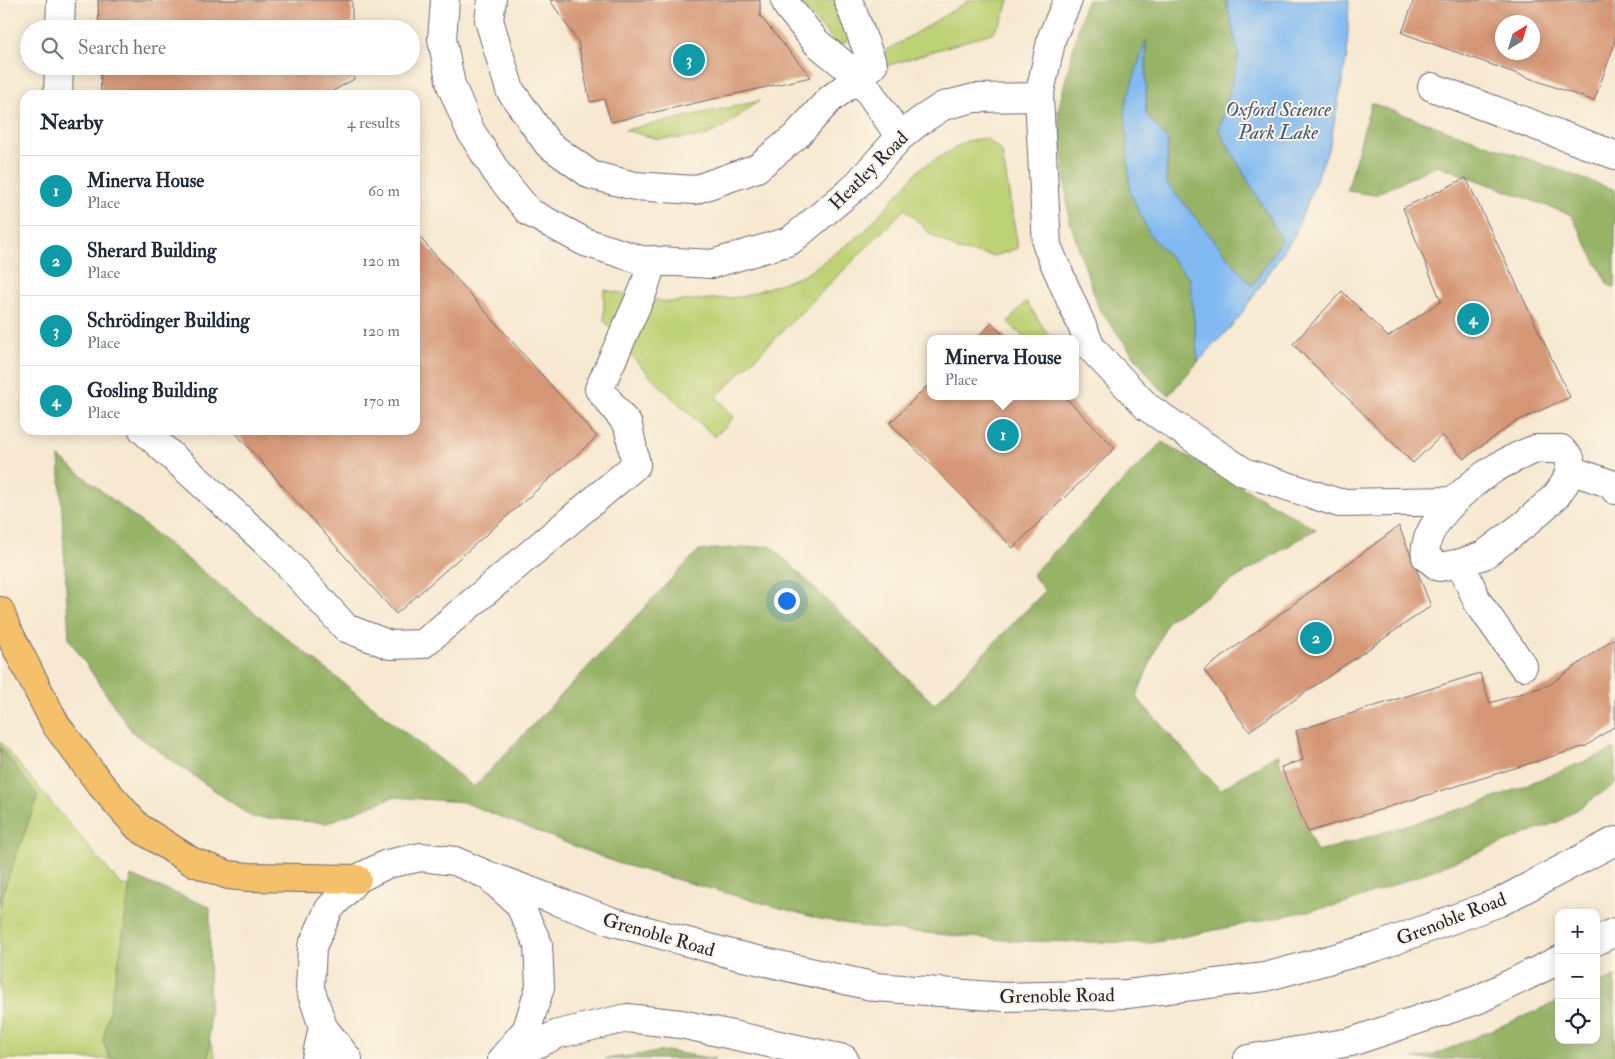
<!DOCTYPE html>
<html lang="en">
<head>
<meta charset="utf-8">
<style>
  :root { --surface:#fff; --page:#f6f6f7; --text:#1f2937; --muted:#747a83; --line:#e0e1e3; --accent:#b5179e }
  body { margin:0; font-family:"IM FELL Double Pica",serif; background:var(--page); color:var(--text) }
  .controls { position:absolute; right:15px; bottom:15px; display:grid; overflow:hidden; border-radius:10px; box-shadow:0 2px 12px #0003 }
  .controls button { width:45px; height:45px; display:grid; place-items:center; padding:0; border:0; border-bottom:1px solid var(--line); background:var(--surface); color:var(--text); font:25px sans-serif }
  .compass { position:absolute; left:1495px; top:15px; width:45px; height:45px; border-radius:50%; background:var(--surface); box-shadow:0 2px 12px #0003; rotate:38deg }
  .you { position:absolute; left:786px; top:600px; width:18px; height:18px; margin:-12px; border:4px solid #fff; border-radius:50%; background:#1a73e8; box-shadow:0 0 0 8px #1a73e833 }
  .badge { display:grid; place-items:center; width:32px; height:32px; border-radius:50%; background:var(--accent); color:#fff; font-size:16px; font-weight:700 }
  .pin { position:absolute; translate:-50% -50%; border:2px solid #fff; box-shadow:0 1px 5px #0006 }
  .popup { position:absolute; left:927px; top:335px; width:152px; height:65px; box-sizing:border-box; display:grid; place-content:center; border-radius:10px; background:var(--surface); filter:drop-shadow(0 1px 4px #0005); font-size:16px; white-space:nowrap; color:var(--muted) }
  .popup b { font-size:19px; color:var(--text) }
  .popup::after { content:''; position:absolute; left:50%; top:100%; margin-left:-10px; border:10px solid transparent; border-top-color:var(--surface) }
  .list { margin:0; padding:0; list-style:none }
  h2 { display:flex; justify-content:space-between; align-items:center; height:65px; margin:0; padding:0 20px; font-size:21px }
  h2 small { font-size:16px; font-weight:400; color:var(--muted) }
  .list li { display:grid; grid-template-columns:32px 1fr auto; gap:15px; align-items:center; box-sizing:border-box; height:70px; padding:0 20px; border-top:1px solid var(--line) }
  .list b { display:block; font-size:19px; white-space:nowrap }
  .list p { margin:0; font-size:16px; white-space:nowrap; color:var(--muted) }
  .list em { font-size:16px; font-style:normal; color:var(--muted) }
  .icon { flex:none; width:28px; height:28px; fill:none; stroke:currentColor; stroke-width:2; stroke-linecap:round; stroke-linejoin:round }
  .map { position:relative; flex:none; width:1615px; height:1059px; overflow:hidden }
  .search { position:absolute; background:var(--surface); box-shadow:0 2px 12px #0003; left:20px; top:20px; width:400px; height:55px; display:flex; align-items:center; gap:12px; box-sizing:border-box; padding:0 18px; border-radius:28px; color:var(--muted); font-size:19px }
  .panel { position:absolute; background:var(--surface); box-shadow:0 2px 12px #0003; left:20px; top:90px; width:400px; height:345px; border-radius:15px }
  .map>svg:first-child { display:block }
  .green { fill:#bdd175; stroke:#707a58 }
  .forest { fill:#96b366; stroke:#5c6a50 }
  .water { fill:#81baf1; stroke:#526e96 }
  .building { fill:#d59675; fill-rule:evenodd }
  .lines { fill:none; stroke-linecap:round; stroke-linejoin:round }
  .minor-casing { stroke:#6d6870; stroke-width:30 }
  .major-casing { stroke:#6d6870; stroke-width:30 }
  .minor { stroke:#fff; stroke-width:28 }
  .major { stroke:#f4c16a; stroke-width:28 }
  .labels { text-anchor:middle; stroke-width:4; stroke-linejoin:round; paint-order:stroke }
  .street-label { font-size:19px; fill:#22223b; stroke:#fcf5e5 }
  .water-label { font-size:20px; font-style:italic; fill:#43577b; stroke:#fcf5e5 }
</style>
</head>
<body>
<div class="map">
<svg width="1615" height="1059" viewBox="0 0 1615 1059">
  <rect width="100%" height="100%" fill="#fcf5e5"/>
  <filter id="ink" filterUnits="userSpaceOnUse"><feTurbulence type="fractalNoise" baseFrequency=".02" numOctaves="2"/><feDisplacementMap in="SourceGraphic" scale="10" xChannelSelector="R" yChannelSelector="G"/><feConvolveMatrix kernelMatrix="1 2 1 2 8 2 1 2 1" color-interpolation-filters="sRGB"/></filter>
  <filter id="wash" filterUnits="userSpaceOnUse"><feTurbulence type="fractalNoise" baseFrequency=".0096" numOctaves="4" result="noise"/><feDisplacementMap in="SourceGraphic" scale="20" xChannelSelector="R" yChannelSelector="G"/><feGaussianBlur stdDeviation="1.12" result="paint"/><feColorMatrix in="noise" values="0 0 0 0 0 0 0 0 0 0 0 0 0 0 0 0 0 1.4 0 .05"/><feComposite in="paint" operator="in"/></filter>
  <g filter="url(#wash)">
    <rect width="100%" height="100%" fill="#f7e9d1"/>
    <!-- green -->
    <path class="green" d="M 799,0 L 835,0 L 850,34 L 845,43 L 836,44 Z
      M 970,0 L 1009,0 C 1005,15 1003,21 992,33 L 886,66 L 881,54 Z
      M 759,101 L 724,127 L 702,137 L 658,139 L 625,130 Z
      M 986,138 L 1002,152 L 1018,248 L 995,256 L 958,250 L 929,233 L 905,209 L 716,397 L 734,417 L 715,437 L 664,390 L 631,356 L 604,320 L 604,290 L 667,302 L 741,297 L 805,275 L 863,233 L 920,169 L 966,141 Z
      M 1026,301 L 1051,339 L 1025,339 L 1008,322 Z
      M 0,742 L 120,884 L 208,912 L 197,1002 L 216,1059 L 0,1059 Z"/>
    <!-- forest -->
    <path class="forest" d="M 1088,0 L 1226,0 L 1239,56 L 1219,130 L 1282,240 L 1252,286 L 1166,182 L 1168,141 L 1146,114 L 1146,42 L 1125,105 L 1150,235 L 1190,278 L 1198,362 L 1169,395 L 1156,385 L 1099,309 L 1069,219 L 1058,111 L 1083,9 Z
      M 1371,103 L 1615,190 L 1615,288 L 1608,285 L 1571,215 L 1437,165 L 1374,195 L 1347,191 Z
      M 1162,442 L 1316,529 L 1168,620 L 1136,697 L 1220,790 L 1278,753 L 1281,767 L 1317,852 L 1484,802 L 1615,749 L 1615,784 L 1560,821 L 1347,903 L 1152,943 L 1015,941 L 870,928 L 820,919 L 617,863 L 463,802 L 393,797 L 327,823 L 252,817 L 132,732 L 69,639 L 59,457 L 474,787 L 699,550 L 771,546 L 934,704 L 1045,591 L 1032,574 Z
      M 0,747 L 38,796 L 5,886 L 0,907 Z
      M 131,876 L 210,907 L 209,1059 L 110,1059 L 103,1041 L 121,949 Z
      M 1615,977 L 1615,1059 L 1414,1059 L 1434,1055 L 1559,1001 L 1559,1040 L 1596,1040 L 1596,985 Z
      M 667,1051 L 715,1059 L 605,1059 Z"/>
    <!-- water -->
    <path class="water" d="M 1226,0 L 1349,0 L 1347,56 L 1330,145 L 1294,236 L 1238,319 L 1198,362 L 1190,279 L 1150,235 L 1130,192 L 1125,105 L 1146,40 L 1146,114 L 1168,141 L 1166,182 L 1252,286 L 1282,240 L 1219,130 L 1239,56 Z"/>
    <g id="blocks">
      <!-- building -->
      <path class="building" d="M 98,0 L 352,0 L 352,29 L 99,29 Z
        M 550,0 L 760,0 L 760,16 L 811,77 L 611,122 L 604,99 L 590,102 L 578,42 Z
        M 1414,0 L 1615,0 L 1615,43 L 1594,101 L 1402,33 ZM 1502,22 L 1532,22 L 1532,52 L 1502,52 Z
        M 100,66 L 353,66 L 354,79 L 326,95 L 101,95 Z
        M 1466,178 L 1570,397 L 1513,423 L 1464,459 L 1442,435 L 1413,463 L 1293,344 L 1342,291 L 1388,337 L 1441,301 L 1403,208 Z
        M 415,232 L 597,437 L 396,614 L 233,430 L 415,430 Z
        M 992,323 L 1007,339 L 976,339 Z
        M 930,383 L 930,396 L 1064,396 L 1115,448 L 1013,548 L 890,423 Z
        M 1399,526 L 1431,606 L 1249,731 L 1204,670 Z
        M 1615,638 L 1615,726 L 1586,746 L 1308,832 L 1281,767 L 1303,760 L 1296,731 L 1480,673 L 1490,703 L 1549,685 Z"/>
    </g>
  </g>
  <g filter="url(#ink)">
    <use href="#blocks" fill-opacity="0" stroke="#6d6870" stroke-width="1"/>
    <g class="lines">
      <defs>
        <path id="minor" d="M 445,0 L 442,39 L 451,85 L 470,130 L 497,173 L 529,212 L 585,242 L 641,260 L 712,264 L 790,241 L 854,188 L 900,137 L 920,121 L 943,106 L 974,98 L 1039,97
          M 492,0 L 489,20 L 510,90 L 548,144 L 591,175 L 635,186 L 694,190 L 757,168 L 796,136 L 829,100 L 859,77 L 900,137
          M 785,0 L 788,7 L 817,43 L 859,77 L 873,65 L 848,0
          M 1068,0 L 1052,37 L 1039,97 L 1047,246 L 1092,349 L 1147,407 L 1244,472 L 1339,503 L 1453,501
          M 60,29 L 61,0
          M 1432,87 L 1615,155
          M 58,95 L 59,66
          M 143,430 L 277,552 L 346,628 L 390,645 L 423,644 L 636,465 L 628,425 L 599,389 L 643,291 L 653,260
          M 1536,449 L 1561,449 L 1570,458 L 1570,470 L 1565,483 L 1556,496 L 1525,524 L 1484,555 L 1461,563 L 1439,567 L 1426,557 C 1420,525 1472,482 1497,467 C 1510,460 1522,454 1536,449 Z
          M 1570,470 L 1611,484 L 1615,490
          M 1461,563 L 1477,601 L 1523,666
          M 487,875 L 611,921 L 735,955 L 876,987 L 1004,997 L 1127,994 L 1265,977 L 1376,947 L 1500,902 L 1615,841
          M 1596,941 L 1615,932
          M 507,1058 L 558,1034 L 627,1018 L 681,1024 L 844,1059
          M 316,1059 L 323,1027
          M 348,1059 L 323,1027 L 310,988 L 312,947 L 329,909 L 357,879 L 387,864 L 421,857 L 455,861 L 487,875 L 519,904 L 538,944 L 540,987 L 527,1029 L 502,1059
          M 1248,1059 L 1351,1042 L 1477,1000 L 1559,960"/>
        <path id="major" d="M 0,611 L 5,625 L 56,725 L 101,785 L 138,827 L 191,861 L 228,875 L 249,877 L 357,879"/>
      </defs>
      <!-- minor casing -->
      <use href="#minor" class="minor-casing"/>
      <!-- major casing -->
      <use href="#major" class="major-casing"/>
      <!-- minor -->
      <use href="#minor" class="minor"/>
      <!-- major -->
      <use href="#major" class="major"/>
    </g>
  </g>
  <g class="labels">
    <!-- street labels -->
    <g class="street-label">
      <text transform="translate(868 170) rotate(-45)" y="7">Heatley Road</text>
      <text transform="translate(1451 918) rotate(-21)" y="7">Grenoble Road</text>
      <text transform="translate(659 934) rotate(16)" y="7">Grenoble Road</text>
      <text transform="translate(1057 995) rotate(-1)" y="7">Grenoble Road</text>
    </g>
    <!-- water labels -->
    <g class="water-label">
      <text x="1278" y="116">Oxford Science<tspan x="1278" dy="23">Park Lake</tspan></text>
    </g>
  </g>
</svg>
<div class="controls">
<button>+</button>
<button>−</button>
<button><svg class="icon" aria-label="locate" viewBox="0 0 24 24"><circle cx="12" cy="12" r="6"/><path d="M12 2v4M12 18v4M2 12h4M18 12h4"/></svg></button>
</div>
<svg class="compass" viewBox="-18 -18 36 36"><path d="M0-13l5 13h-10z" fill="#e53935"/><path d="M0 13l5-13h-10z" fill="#747a83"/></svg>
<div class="you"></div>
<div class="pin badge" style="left:1003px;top:435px;background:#0f9aa8">1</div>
<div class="popup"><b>Minerva House</b>Place</div>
<div class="pin badge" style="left:1316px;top:638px;background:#0f9aa8">2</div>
<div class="pin badge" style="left:689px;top:60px;background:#0f9aa8">3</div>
<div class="pin badge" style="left:1473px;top:319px;background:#0f9aa8">4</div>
<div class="search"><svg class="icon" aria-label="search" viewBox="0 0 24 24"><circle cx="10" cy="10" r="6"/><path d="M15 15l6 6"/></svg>Search here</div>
<section class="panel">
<h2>Nearby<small>4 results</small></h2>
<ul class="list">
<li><span class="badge" style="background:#0f9aa8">1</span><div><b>Minerva House</b><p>Place</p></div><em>60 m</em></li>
<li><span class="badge" style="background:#0f9aa8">2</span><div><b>Sherard Building</b><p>Place</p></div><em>120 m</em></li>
<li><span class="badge" style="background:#0f9aa8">3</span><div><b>Schrödinger Building</b><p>Place</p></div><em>120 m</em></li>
<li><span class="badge" style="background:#0f9aa8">4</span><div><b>Gosling Building</b><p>Place</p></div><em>170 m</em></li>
</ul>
</section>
</div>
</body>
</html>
